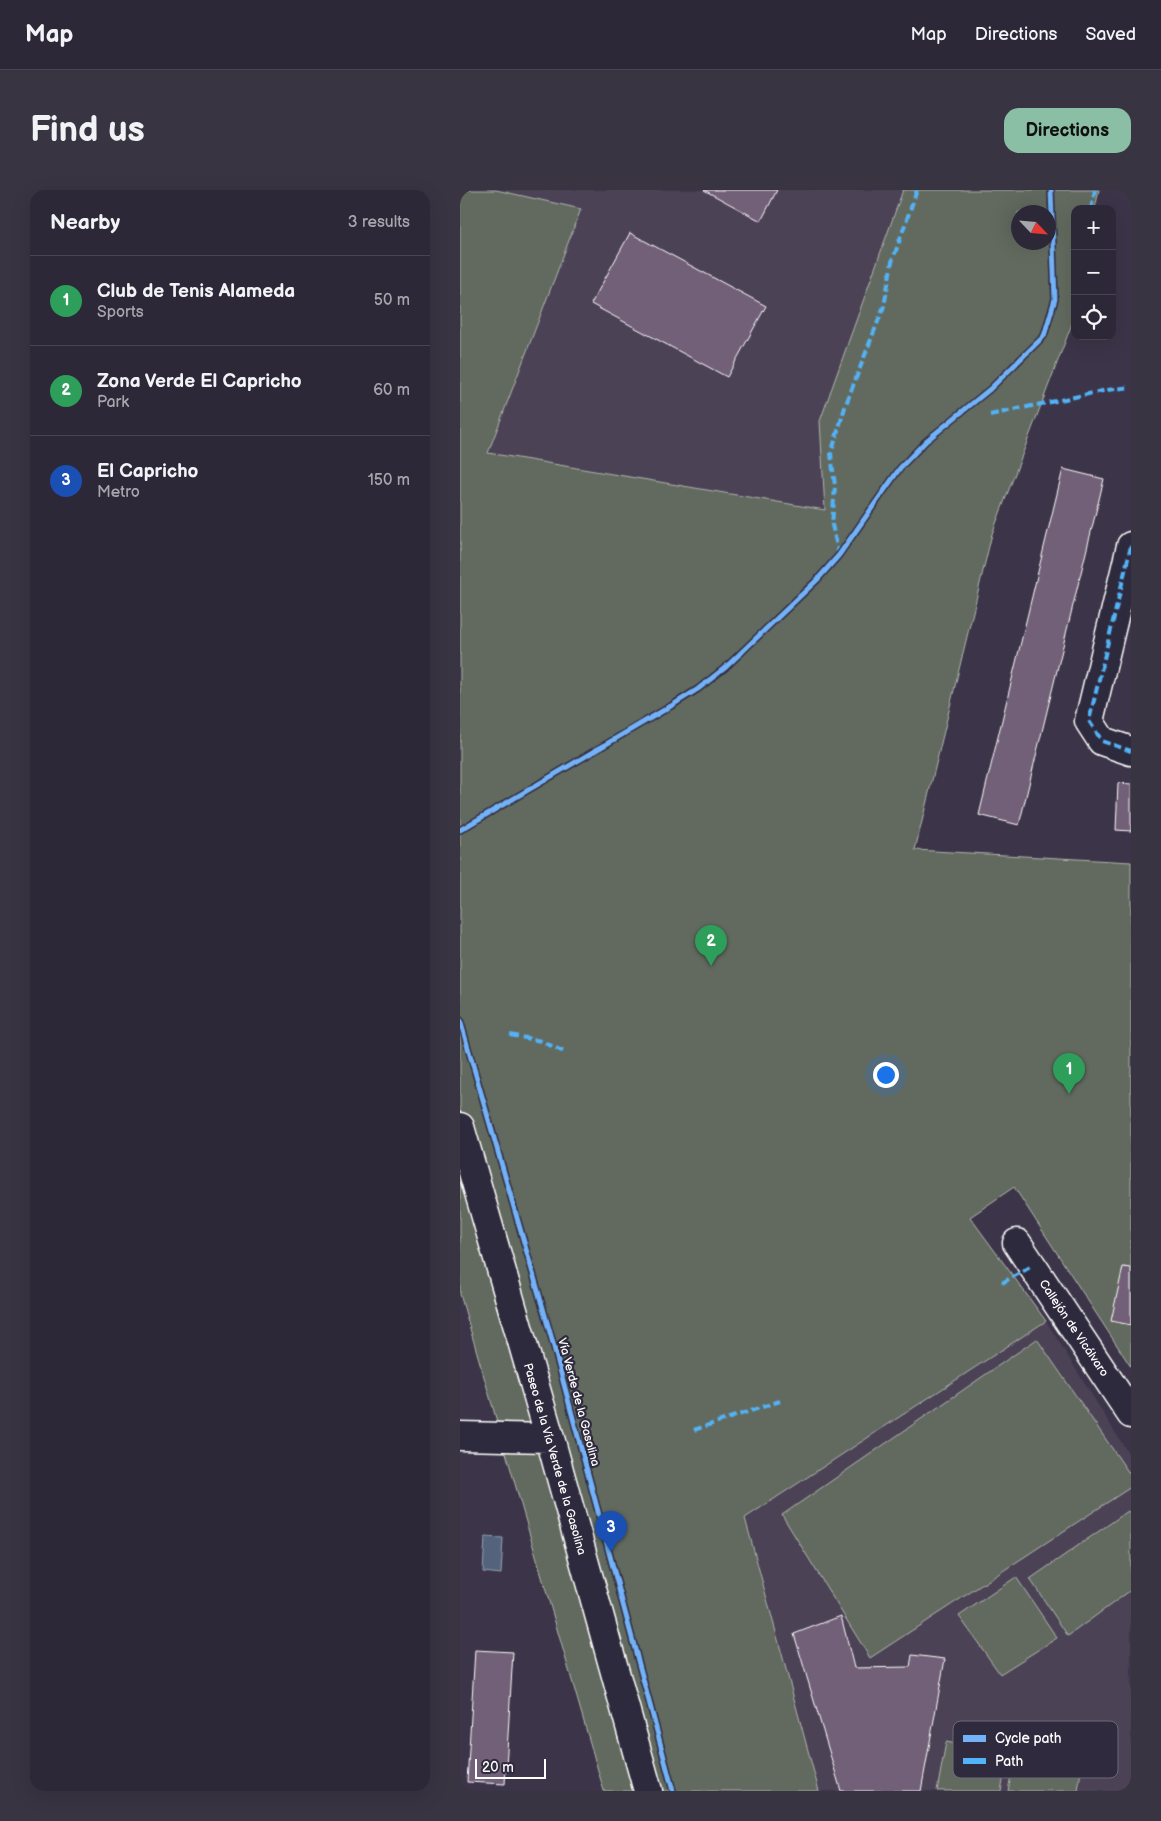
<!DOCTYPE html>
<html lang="en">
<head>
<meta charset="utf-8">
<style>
  :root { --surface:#2d2837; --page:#393442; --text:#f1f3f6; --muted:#a7a6ad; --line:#484452; --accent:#8abfa5 }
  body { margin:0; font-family:"Balsamiq Sans",sans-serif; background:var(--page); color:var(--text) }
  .controls { position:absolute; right:15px; top:15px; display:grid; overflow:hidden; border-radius:10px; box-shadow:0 5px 20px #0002 }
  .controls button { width:45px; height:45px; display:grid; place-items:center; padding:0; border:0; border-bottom:1px solid var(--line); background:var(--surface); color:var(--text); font:25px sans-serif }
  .compass { position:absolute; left:551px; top:15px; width:45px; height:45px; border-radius:50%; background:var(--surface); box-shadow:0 5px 20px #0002; rotate:116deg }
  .scale { position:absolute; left:15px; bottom:12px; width:71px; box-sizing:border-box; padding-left:5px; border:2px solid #fff; border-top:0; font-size:14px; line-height:18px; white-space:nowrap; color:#fff; -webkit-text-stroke:4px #2f2a3d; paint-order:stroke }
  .you { position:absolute; left:425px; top:884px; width:18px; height:18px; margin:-12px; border:4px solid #fff; border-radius:50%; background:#1a73e8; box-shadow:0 0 0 8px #1a73e833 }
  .badge { display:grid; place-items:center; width:32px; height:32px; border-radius:50%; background:var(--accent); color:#fff; font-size:16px; font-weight:700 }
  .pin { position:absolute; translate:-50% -41px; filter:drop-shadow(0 1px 2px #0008) }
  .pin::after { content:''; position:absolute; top:26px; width:18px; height:15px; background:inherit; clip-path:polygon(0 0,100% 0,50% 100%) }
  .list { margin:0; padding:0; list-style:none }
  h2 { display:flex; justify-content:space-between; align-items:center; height:65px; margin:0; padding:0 20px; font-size:21px }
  h2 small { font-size:16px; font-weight:400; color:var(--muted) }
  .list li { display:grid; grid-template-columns:32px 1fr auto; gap:15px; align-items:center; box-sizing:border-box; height:90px; padding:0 20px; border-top:1px solid var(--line) }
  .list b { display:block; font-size:19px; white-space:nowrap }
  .list p { margin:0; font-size:16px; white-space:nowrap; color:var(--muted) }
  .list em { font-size:16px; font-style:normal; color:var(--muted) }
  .icon { flex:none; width:28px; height:28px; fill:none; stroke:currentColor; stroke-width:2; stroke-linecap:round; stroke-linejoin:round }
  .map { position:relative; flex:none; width:671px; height:1601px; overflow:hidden; border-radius:15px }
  header { display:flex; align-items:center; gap:30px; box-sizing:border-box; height:70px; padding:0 25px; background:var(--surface); border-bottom:1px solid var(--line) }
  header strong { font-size:24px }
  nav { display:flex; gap:28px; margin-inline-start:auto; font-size:18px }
  .intro { display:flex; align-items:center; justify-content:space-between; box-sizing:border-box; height:120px; padding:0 30px }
  h1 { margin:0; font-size:35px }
  .button { padding:12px 22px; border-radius:15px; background:var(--accent); color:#111; font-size:18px; font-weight:700 }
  main { display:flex; gap:30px; padding:0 30px }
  aside { flex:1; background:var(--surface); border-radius:15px; box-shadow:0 5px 20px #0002 }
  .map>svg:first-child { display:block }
  .built { fill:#4c4257 }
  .green { fill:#626b5f; stroke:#b0b5af; fill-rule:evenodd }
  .water { fill:#53647d; stroke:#98a2b1 }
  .building { fill:#725f78; stroke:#fff }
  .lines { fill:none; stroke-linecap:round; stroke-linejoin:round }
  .minor-casing { stroke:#fff; stroke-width:31 }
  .minor { stroke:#2f2a3d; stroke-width:28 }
  .quiet { stroke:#52b3f8; stroke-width:4; stroke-dasharray:8 4; stroke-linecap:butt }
  .cycleway-casing { stroke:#2f2a3d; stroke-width:8 }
  .cycleway { stroke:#73b2f8; stroke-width:5 }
  .labels { text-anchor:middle; stroke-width:4.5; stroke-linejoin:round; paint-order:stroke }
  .street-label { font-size:12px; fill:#fff; stroke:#2f2a3d }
  .key { fill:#2f2a3d; stroke:#6d6a77; stroke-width:1 }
  .key-label { font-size:14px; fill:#fff }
</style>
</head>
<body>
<header>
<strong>Map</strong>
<nav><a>Map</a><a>Directions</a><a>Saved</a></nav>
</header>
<div class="intro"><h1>Find us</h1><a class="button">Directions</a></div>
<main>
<aside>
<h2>Nearby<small>3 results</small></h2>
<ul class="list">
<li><span class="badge" style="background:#2e9e5b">1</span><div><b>Club de Tenis Alameda</b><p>Sports</p></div><em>50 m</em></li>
<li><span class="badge" style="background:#2e9e5b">2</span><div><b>Zona Verde El Capricho</b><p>Park</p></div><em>60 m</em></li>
<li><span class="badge" style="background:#1a4fb4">3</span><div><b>El Capricho</b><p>Metro</p></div><em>150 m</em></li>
</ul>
</aside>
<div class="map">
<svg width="671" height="1601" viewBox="0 0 671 1601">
  <rect width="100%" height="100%" fill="#3c3549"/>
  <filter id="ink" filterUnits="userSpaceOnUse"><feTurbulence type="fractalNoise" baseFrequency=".02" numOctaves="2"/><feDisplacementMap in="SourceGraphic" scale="10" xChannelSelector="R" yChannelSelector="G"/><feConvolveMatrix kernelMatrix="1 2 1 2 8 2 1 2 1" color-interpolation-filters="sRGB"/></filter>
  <g filter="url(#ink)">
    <!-- built -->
    <path class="built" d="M 36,0 L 443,0 L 361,231 L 366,320 L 28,263 L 120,19 Z
      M 586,1131 L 671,1268 L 671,1601 L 359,1601 L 285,1328 Z"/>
    <!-- green -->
    <path class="green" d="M 0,0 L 36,0 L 121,19 L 28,263 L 365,320 L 360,231 L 443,0 L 639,0 L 635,19 L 615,19 L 615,123 L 613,131 L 532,344 L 455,660 L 671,672 L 671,1177 L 554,997 L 510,1027 L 586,1131 L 285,1328 L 359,1601 L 144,1601 L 0,1104 ZM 558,22 L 588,22 L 588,52 L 558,52 Z
      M 577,1149 L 671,1286 L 671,1297 L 410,1468 L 322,1325 Z
      M 668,1321 L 671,1325 L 671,1400 L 608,1446 L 570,1389 Z
      M 556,1387 L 597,1448 L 540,1484 L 499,1426 Z
      M 486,1552 L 548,1563 L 541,1601 L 477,1601 Z
      M 555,1564 L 622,1574 L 618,1601 L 548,1601 Z"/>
    <!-- water -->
    <path class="water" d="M 25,1347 L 43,1348 L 41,1384 L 23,1382 Z"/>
    <!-- building -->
    <path class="building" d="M 244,0 L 317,0 L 301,31 Z
      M 170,43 L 306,116 L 267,187 L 131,114 Z
      M 603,279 L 644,289 L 559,635 L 519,625 Z
      M 658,593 L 671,594 L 671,641 L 656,640 Z
      M 663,1077 L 671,1078 L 671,1135 L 651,1131 Z
      M 381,1426 L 394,1478 L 450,1477 L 452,1465 L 485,1469 L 461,1601 L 381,1601 L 334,1444 Z
      M 15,1460 L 53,1462 L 45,1594 L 7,1592 Z"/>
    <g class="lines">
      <defs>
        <path id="minor" d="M 671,356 L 629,531 L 642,551 L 671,561
          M 0,937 L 90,1248 L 188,1601
          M 557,1053 L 671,1224
          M 0,1246 L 90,1248"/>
      </defs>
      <!-- minor casing -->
      <use href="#minor" class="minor-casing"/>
      <!-- minor -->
      <use href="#minor" class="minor"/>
      <!-- quiet -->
      <path class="quiet" d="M 631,19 L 635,0
        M 530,225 L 647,200 L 671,197
        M 671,356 L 629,531 L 642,551 L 671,561
        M 379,365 L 372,335 L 375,296 L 371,264 L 386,214 L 424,116 L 432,72 L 457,0
        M 50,845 L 81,851 L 104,862
        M 542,1093 L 572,1076
        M 234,1240 L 320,1211"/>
      <defs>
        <path id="cycleway" d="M 0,640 L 211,516 L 238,499 L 266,477 L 357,390 L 379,365 L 440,278 L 466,251 L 530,199 L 584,146 L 595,109 L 591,0
          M 0,830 L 91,1146 L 213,1601"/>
      </defs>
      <!-- cycleway casing -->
      <use href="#cycleway" class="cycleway-casing"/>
      <!-- cycleway -->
      <use href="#cycleway" class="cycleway"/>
    </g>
  </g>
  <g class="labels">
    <!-- street labels -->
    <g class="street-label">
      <text transform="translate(614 1138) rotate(56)" y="4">Callejón de Vicálvaro</text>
      <text transform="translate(119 1212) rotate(75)" y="4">Vía Verde de la Gasolina</text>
      <text transform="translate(95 1269) rotate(74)" y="4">Paseo de la Vía Verde de la Gasolina</text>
    </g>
  </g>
  <!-- legend -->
  <rect x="493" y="1531" width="165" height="57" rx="8" class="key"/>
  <rect x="503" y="1545" width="23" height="7" fill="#73b2f8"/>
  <rect x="503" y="1568" width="23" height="6" fill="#52b3f8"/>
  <g class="key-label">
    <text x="535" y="1553">Cycle path</text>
    <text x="535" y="1576">Path</text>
  </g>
</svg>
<div class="controls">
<button>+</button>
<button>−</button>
<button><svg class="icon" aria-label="locate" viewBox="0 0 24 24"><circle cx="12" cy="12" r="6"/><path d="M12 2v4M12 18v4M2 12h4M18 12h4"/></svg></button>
</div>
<svg class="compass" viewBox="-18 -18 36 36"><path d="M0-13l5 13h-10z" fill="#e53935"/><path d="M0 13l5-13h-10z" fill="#a7a6ad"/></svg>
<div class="scale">20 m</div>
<div class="you"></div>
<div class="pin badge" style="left:609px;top:904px;background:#2e9e5b">1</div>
<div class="pin badge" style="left:251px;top:776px;background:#2e9e5b">2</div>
<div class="pin badge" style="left:151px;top:1362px;background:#1a4fb4">3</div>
</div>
</main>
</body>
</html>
